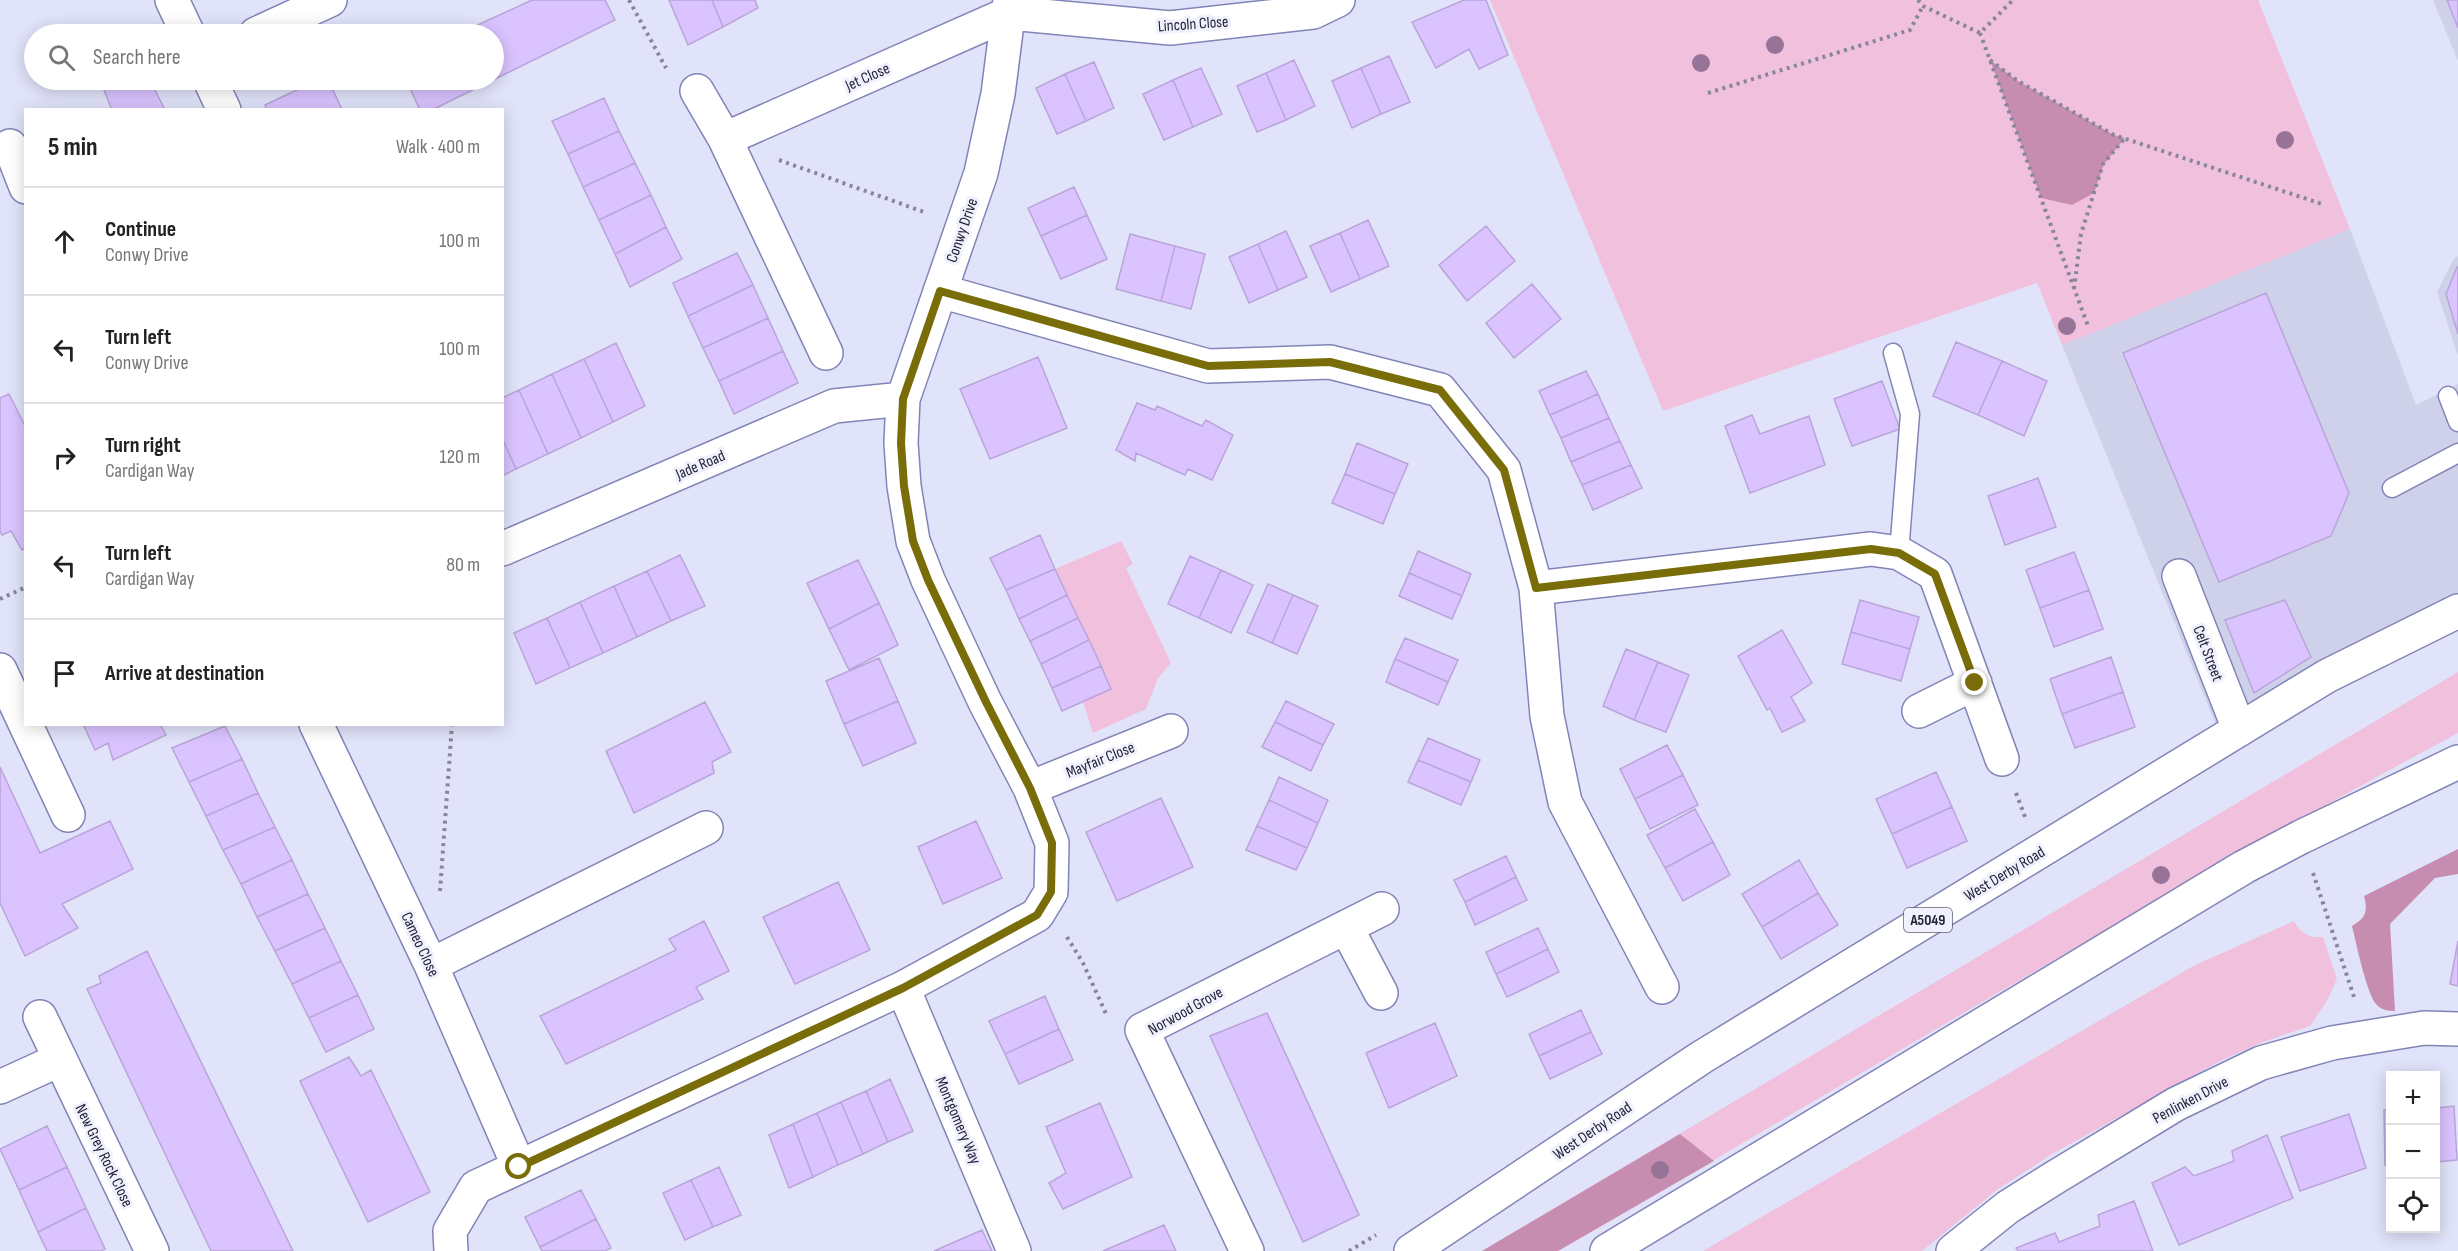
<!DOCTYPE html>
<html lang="en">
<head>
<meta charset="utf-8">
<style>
  :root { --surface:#fff; --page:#f6f6f6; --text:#222; --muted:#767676; --line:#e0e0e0 }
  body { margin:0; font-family:"Sofia Sans Condensed",sans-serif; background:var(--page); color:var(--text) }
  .controls { position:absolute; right:18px; bottom:18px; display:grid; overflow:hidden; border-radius:0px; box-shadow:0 3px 15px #0003 }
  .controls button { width:54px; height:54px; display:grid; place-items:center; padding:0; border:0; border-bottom:2px solid var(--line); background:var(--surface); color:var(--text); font:30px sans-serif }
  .stop { position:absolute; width:18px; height:18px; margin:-14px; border:4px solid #786d09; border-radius:50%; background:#fff }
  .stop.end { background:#786d09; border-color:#fff; box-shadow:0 2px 6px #0008 }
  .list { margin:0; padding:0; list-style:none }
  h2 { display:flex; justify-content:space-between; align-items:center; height:78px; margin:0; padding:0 24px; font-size:26px }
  h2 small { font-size:20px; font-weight:400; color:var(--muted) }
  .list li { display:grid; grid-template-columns:39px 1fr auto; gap:18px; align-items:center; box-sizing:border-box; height:108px; padding:0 24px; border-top:2px solid var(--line) }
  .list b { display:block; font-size:22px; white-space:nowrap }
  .list p { margin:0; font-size:20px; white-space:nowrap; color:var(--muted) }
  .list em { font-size:20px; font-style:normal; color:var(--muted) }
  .icon { flex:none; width:33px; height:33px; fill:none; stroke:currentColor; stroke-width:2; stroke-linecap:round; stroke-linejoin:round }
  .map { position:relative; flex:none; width:2458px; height:1251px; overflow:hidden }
  .search { position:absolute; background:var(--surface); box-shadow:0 3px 15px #0003; left:24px; top:24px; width:480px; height:66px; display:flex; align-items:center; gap:15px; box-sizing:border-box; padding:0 21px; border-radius:33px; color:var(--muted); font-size:22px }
  .panel { position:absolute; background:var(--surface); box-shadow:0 3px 15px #0003; left:24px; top:108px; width:480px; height:618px; border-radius:0px }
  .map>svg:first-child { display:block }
  .built { fill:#cfd1ea }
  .green { fill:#f0c0dd }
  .forest { fill:#c78db0 }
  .building { fill:#dac3ff; stroke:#b9a5d9; stroke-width:1.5 }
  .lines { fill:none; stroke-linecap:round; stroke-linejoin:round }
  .lane-casing { stroke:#8284b7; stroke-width:21 }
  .street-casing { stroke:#8284b7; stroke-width:36 }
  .highway-casing { stroke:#8284b7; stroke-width:36 }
  .path { stroke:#85869c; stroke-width:4; stroke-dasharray:3 4.5; stroke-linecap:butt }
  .lane { stroke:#fff; stroke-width:18 }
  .street { stroke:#fff; stroke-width:33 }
  .highway { stroke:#fff; stroke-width:33 }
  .tree { fill:#987398 }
  .route { stroke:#786d09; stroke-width:8 }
  .labels { text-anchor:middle; stroke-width:6; stroke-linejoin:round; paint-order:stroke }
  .shield { fill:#f0f1fd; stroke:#606173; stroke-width:1.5 }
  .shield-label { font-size:15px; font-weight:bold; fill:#222338 }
  .street-label { font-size:16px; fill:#222338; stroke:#f0f1fd }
</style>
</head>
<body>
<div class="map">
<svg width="2458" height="1251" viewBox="0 0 2458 1251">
  <rect width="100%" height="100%" fill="#e1e3fa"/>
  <!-- built -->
  <path class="built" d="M 2433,0 L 2458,0 L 2458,61 Z
    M 2350,229 L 2416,405 L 2458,384 L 2458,611 L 2222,740 L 2062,345 Z
    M 2458,256 L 2458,356 L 2437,292 L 2454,258 Z"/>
  <!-- green -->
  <path class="green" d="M 1490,0 L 2258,0 L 2350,229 L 2062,345 L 2037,283 L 1663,411 Z
    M 1121,541 L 1133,564 L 1126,568 L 1171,663 L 1158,678 L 1146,709 L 1093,733 L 1083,702 L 1111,689 L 1055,569 Z
    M 2458,672 L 2458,733 C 2153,896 1857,1078 1558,1251 L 1482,1251 Z
    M 2294,921 C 2300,933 2309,938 2323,937 L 2337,979 L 2328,999 L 2310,1026 L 2263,1042 L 2220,1061 L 2052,1154 L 1998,1189 L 1922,1251 L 1703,1251 L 2195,965 Z"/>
  <!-- forest -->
  <path class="forest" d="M 1990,60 L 2018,81 L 2114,135 L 2125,138 L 2104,164 L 2094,193 L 2072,205 L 2041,198 Z
    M 2458,849 L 2458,874 L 2435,878 L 2390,924 L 2395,1011 C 2389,1011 2381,1010 2377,1005 C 2367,996 2356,942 2352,926 C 2366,918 2368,911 2364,896 Z
    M 1680,1134 L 1714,1161 L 1558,1251 L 1482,1251 Z"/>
  <!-- building -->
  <path class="building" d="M 532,0 L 605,0 L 615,20 L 432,110 L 420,110 L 406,80 L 494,80 L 494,34 L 458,34 Z
    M 669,0 L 712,0 L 723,27 L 688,45 Z
    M 712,0 L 755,0 L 758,8 L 723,27 Z
    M 1464,0 L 1486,0 L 1508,55 L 1479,69 L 1469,49 L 1436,68 L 1412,22 Z
    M 2447,0 L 2458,0 L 2458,28 Z
    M 1389,56 L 1410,102 L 1381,114 L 1361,68 Z
    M 1294,60 L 1315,106 L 1286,120 L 1266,73 Z
    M 1094,62 L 1114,108 L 1086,121 L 1065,74 Z
    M 1201,68 L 1222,114 L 1193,127 L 1173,80 Z
    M 1361,68 L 1381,114 L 1352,128 L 1332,81 Z
    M 1266,73 L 1286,120 L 1257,132 L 1237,86 Z
    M 1065,74 L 1086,121 L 1057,134 L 1036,88 Z
    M 100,80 L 150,80 L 165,110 L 112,110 Z
    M 318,80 L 328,80 L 342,109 L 267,110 L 265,105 Z
    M 1173,80 L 1193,127 L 1164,140 L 1143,94 Z
    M 604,98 L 619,131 L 568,154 L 552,121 Z
    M 619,131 L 635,163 L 583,187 L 568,154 Z
    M 635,163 L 651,195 L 599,220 L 583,187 Z
    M 1074,187 L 1087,215 L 1041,236 L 1028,208 Z
    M 651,195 L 666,227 L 615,254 L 599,220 Z
    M 1087,215 L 1107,259 L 1061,279 L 1041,236 Z
    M 1368,220 L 1389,266 L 1360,279 L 1340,233 Z
    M 1486,226 L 1515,261 L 1467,301 L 1439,265 Z
    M 666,227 L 682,259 L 630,287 L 615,254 Z
    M 1286,231 L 1307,277 L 1278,290 L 1258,244 Z
    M 1340,233 L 1360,279 L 1331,292 L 1310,246 Z
    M 1130,234 L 1175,246 L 1161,301 L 1116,289 Z
    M 1258,244 L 1278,290 L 1249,303 L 1229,257 Z
    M 1175,246 L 1205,254 L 1191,309 L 1161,301 Z
    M 737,253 L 753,285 L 688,316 L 673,283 Z
    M 2457,267 L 2458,267 L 2458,334 L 2446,294 Z
    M 1532,284 L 1561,319 L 1514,358 L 1486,323 Z
    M 753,285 L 768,318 L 703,348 L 688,316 Z
    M 2266,293 L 2349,493 L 2331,536 L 2219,582 L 2123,353 Z
    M 768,318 L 783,351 L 719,381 L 703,348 Z
    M 1956,342 L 2002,361 L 1978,415 L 1933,396 Z
    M 616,343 L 645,406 L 613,422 L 584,359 Z
    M 783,351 L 798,383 L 734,414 L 719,381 Z
    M 1038,357 L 1067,428 L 990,459 L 960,389 Z
    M 584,359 L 613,422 L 581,438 L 552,374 Z
    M 2002,361 L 2047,381 L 2024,436 L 1978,415 Z
    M 1586,371 L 1598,394 L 1550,415 L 1539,391 Z
    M 552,374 L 581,438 L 548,454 L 519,390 Z
    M 1882,381 L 1900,429 L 1852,446 L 1834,399 Z
    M 519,390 L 548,454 L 516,469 L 502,438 L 502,398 Z
    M 9,394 L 26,428 L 26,548 L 22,550 L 11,531 L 2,535 L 0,531 L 0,398 Z
    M 1598,394 L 1609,418 L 1561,438 L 1550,415 Z
    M 1137,403 L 1155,410 L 1157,406 L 1202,426 L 1206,420 L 1233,435 L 1212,480 L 1188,469 L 1185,475 L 1136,453 L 1135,461 L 1116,450 Z
    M 1752,415 L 1760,434 L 1809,416 L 1825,465 L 1750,493 L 1725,426 Z
    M 1609,418 L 1620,441 L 1571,462 L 1561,438 Z
    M 502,438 L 516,469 L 502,476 Z
    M 1620,441 L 1631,465 L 1582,485 L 1571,462 Z
    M 1357,443 L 1408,464 L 1395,494 L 1345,474 Z
    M 1631,465 L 1642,488 L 1593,510 L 1582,485 Z
    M 1345,474 L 1395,494 L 1383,524 L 1332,503 Z
    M 2038,478 L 2056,527 L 2005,545 L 1988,496 Z
    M 1040,535 L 1055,569 L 1006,590 L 990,558 Z
    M 1418,551 L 1471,574 L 1462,596 L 1409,573 Z
    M 2074,552 L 2089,590 L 2040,608 L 2026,570 Z
    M 680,555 L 705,606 L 671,621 L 647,571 Z
    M 1190,556 L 1221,570 L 1199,618 L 1168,604 Z
    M 858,560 L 879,603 L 829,629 L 807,583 Z
    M 1055,569 L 1067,595 L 1019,619 L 1006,590 Z
    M 1221,570 L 1253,585 L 1231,633 L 1199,618 Z
    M 647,571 L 671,621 L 637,637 L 614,586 Z
    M 1409,573 L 1462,596 L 1452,619 L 1399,596 Z
    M 1268,584 L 1293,595 L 1272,643 L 1247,632 Z
    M 614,586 L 637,637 L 603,653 L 580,602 Z
    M 2089,590 L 2103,629 L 2054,647 L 2040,608 Z
    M 1067,595 L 1078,618 L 1030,641 L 1019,619 Z
    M 1293,595 L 1318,606 L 1297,654 L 1272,643 Z
    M 1860,600 L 1919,617 L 1910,649 L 1851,632 Z
    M 2285,600 L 2311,657 L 2254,693 L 2225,620 Z
    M 580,602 L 603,653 L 570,668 L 547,618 Z
    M 879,603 L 898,645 L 849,670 L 829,629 Z
    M 547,618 L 570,668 L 536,684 L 514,633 Z
    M 1078,618 L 1089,640 L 1041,664 L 1030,641 Z
    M 1782,630 L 1812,683 L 1791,697 L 1805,721 L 1782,732 L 1770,708 L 1767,710 L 1738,656 Z
    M 1851,632 L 1910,649 L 1901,681 L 1842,664 Z
    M 1405,638 L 1458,660 L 1448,682 L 1395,659 Z
    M 1089,640 L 1101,666 L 1052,688 L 1041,664 Z
    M 1626,649 L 1658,662 L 1634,720 L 1603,706 Z
    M 2111,657 L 2123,692 L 2062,714 L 2050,679 Z
    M 879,658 L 898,701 L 844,724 L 826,681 Z
    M 1395,659 L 1448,682 L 1438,705 L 1386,682 Z
    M 1658,662 L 1689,675 L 1666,732 L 1634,720 Z
    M 1101,666 L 1111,689 L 1062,711 L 1052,688 Z
    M 2123,692 L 2135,727 L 2075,748 L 2062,714 Z
    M 898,701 L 916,743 L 863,766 L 844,724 Z
    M 1286,701 L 1334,724 L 1323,745 L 1275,722 Z
    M 705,702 L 731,752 L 712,762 L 714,773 L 634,813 L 606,751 Z
    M 1275,722 L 1323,745 L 1311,771 L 1262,747 Z
    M 83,724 L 160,724 L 166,735 L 113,760 L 108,743 L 95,750 Z
    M 225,726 L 242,759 L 189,782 L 172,748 Z
    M 1428,738 L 1480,760 L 1471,782 L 1418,760 Z
    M 1667,745 L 1683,775 L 1635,799 L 1620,769 Z
    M 242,759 L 258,793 L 206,816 L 189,782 Z
    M 1418,760 L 1471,782 L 1461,805 L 1408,782 Z
    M 0,767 L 40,853 L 110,821 L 133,869 L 62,904 L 78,928 L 25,956 L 0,903 Z
    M 1936,772 L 1952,807 L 1892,834 L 1876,799 Z
    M 1683,775 L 1698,805 L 1650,829 L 1635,799 Z
    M 1279,777 L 1328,800 L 1318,823 L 1269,800 Z
    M 258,793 L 275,827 L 223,850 L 206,816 Z
    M 1161,798 L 1193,867 L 1117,901 L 1086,832 Z
    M 1269,800 L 1318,823 L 1307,848 L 1257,826 Z
    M 1952,807 L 1967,841 L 1907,868 L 1892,834 Z
    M 1695,809 L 1713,842 L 1665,868 L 1647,835 Z
    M 976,821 L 1002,878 L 943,904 L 918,847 Z
    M 1257,826 L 1307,848 L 1296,870 L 1246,850 Z
    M 275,827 L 292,860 L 241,884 L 223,850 Z
    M 1713,842 L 1730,875 L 1683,901 L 1665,868 Z
    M 1506,856 L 1516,877 L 1465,902 L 1454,880 Z
    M 292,860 L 308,894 L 257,917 L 241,884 Z
    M 1799,860 L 1818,893 L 1762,927 L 1742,894 Z
    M 1516,877 L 1527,900 L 1475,925 L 1465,902 Z
    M 838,882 L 870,950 L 795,984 L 763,917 Z
    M 1818,893 L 1838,925 L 1781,959 L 1762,927 Z
    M 308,894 L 325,928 L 275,951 L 257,917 Z
    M 704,921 L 729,971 L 696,987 L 703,999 L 566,1064 L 540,1016 L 676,950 L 669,939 Z
    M 325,928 L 341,961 L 292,984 L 275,951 Z
    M 1538,928 L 1548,949 L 1496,974 L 1486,952 Z
    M 2458,941 L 2458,986 L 2450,984 Z
    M 1548,949 L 1559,972 L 1507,997 L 1496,974 Z
    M 147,951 L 293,1251 L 211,1251 L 87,989 L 101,983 L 99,976 Z
    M 341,961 L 358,995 L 309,1018 L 292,984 Z
    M 358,995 L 374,1029 L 326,1052 L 309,1018 Z
    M 1045,996 L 1059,1029 L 1005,1054 L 989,1021 Z
    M 1581,1010 L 1591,1032 L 1539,1056 L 1529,1034 Z
    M 1267,1013 L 1359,1215 L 1303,1242 L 1210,1036 Z
    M 1435,1023 L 1457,1076 L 1389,1108 L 1366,1053 Z
    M 1059,1029 L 1073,1060 L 1019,1084 L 1005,1054 Z
    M 1591,1032 L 1602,1054 L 1550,1079 L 1539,1056 Z
    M 349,1057 L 361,1076 L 371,1070 L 430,1192 L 368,1222 L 300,1081 Z
    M 890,1079 L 913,1131 L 888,1142 L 866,1091 Z
    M 866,1091 L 888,1142 L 863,1154 L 841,1102 Z
    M 841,1102 L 863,1154 L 838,1165 L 817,1113 Z
    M 1100,1103 L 1132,1177 L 1063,1209 L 1049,1183 L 1066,1173 L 1046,1127 Z
    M 2454,1106 L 2457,1160 L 2436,1162 L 2436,1108 Z
    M 2384,1110 L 2390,1110 L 2390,1164 L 2385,1165 Z
    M 817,1113 L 838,1165 L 813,1177 L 793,1124 Z
    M 2349,1114 L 2366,1168 L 2300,1191 L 2281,1137 Z
    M 793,1124 L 813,1177 L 789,1188 L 769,1135 Z
    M 47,1126 L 67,1167 L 19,1190 L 0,1149 Z
    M 2267,1135 L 2293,1198 L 2179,1245 L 2152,1183 L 2185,1167 L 2194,1176 L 2234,1161 L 2232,1151 Z
    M 67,1167 L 86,1208 L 38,1232 L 19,1190 Z
    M 719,1167 L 741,1215 L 713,1227 L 691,1180 Z
    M 691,1180 L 713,1227 L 685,1240 L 663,1193 Z
    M 581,1190 L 596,1219 L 540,1247 L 525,1217 Z
    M 2134,1201 L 2153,1251 L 2018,1251 L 2016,1248 L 2055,1233 L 2059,1242 L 2100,1226 L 2098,1215 Z
    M 86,1208 L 105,1249 L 101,1251 L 47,1251 L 38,1232 Z
    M 596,1219 L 611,1248 L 605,1251 L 542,1251 L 540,1247 Z
    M 1164,1225 L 1176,1251 L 1103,1251 Z
    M 982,1230 L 992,1251 L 934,1251 Z"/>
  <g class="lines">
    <defs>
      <path id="lane" d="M 1893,353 L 1910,414 L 1899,553
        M 2448,396 L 2458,422
        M 2392,488 L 2458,453"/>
      <path id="street" d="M 172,0 L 188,34
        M 256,34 L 330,0
        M 210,80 L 224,110
        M 697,91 L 725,139 L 826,353
        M 725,139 L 1010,13 L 1170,28 L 1313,12 L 1338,0
        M 10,146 L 26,187
        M 940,291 L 1208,366 L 1330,362 L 1440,390 L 1504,470 L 1536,588 L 1871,549 L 1899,553 L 1935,574 L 2002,759
        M 502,549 L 834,406 L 903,399
        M 2179,576 L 2239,729
        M 1536,588 L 1547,716 L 1565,802 L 1662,987
        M 0,670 L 68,815
        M 1919,711 L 1975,683
        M 316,724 L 431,965 L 519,1167
        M 1030,788 L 1171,731
        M 1346,927 L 1381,993
        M 431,965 L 706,828
        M 903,988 L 1014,1251
        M 40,1017 L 152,1251
        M 0,1087 L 59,1060
        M 451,1251 L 450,1231 L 476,1187 L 903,988 L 1037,915 L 1051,892 L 1052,843 L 1030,788 L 985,702 L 928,580 L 913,541 L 904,486 L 901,443 L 903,399 L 981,173 L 998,94 L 1010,0
        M 1247,1251 L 1142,1030 L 1382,909
        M 1953,1251 L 2008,1207 L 2054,1178 L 2176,1104 L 2261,1063 L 2332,1043 L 2424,1028 L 2458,1029"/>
      <path id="highway" d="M 1411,1251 L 1702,1057 L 2327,676 L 2458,611
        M 1607,1251 L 2244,867 L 2301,837 L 2458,762"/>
    </defs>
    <!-- lane casing -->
    <use href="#lane" class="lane-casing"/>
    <!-- street casing -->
    <use href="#street" class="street-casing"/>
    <!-- highway casing -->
    <use href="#highway" class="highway-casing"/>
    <!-- path -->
    <path class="path" d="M 629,0 L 666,68
      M 1918,0 L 1923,6 L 1980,33 L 2013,0
      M 1980,33 L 2088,326
      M 1990,60 L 2018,81 L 2114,135 L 2325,205
      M 1708,93 L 1910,30 L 1923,6
      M 779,160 L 927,213
      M 2074,289 L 2081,234 L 2103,164 L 2125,138
      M 0,599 L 26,587
      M 2016,793 L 2025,817
      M 2313,873 L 2355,1000
      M 440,891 L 452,724
      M 1067,937 L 1083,963 L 1107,1016
      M 1349,1251 L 1376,1235"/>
    <!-- lane -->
    <use href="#lane" class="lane"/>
    <!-- street -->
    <use href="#street" class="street"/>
    <!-- highway -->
    <use href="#highway" class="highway"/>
  </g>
  <!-- trees -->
  <g class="tree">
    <circle cx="1775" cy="45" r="9"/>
    <circle cx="1701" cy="63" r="9"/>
    <circle cx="2285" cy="140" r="9"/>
    <circle cx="2067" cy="326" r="9"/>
    <circle cx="2161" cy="875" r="9"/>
    <circle cx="1660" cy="1170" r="9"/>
  </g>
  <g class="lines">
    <!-- route -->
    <path class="route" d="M 519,1167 L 903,988 L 1037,915 L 1051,892 L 1052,843 L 1030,788 L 986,702 L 928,580 L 913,541 L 904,486 L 901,443 L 903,399 L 940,291 L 1208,366 L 1330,362 L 1440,390 L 1504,470 L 1536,588 L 1871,549 L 1899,553 L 1935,574 L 1975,683"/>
  </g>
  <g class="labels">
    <!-- shield labels -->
    <rect class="shield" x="1904" y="908" width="48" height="24" rx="4.5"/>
    <g class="shield-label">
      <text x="1928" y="925">A5049</text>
    </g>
    <!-- street labels -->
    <g class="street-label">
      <text transform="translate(1193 23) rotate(-4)" y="6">Lincoln Close</text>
      <text transform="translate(867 76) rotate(-24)" y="6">Jet Close</text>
      <text transform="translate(961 230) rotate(-71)" y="6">Conwy Drive</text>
      <text transform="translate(700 464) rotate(-23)" y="6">Jade Road</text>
      <text transform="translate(2209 653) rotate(69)" y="6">Celt Street</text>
      <text transform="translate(1100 759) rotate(-22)" y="6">Mayfair Close</text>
      <text transform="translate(2004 873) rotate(-31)" y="6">West Derby Road</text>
      <text transform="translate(421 944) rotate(65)" y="6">Cameo Close</text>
      <text transform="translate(1185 1010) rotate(-29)" y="6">Norwood Grove</text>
      <text transform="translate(2190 1099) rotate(-28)" y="6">Penlinken Drive</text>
      <text transform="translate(959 1120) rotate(67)" y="6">Montgomery Way</text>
      <text transform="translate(1592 1130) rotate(-34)" y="6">West Derby Road</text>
      <text transform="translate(105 1155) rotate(64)" y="6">New Grey Rock Close</text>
    </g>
  </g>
</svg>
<div class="controls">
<button>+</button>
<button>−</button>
<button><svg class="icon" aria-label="locate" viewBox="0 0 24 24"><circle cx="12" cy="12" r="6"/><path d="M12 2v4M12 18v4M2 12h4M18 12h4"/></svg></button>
</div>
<div class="stop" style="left:519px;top:1167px"></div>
<div class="stop end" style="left:1975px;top:683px"></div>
<div class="search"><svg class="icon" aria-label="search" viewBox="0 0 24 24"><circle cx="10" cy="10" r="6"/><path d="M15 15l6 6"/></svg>Search here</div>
<section class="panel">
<h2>5 min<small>Walk · 400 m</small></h2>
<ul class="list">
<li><svg class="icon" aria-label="ahead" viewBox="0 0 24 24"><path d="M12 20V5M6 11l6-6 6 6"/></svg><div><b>Continue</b><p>Conwy Drive</p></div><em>100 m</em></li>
<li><svg class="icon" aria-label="left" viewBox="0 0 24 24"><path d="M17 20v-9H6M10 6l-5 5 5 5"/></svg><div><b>Turn left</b><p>Conwy Drive</p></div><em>100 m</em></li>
<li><svg class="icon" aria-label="right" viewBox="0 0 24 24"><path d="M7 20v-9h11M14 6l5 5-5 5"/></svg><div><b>Turn right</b><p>Cardigan Way</p></div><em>120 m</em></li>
<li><svg class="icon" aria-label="left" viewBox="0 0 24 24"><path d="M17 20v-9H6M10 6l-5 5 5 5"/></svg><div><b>Turn left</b><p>Cardigan Way</p></div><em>80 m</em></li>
<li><svg class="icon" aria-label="arrive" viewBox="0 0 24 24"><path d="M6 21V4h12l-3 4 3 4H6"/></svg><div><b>Arrive at destination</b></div></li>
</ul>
</section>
</div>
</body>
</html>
